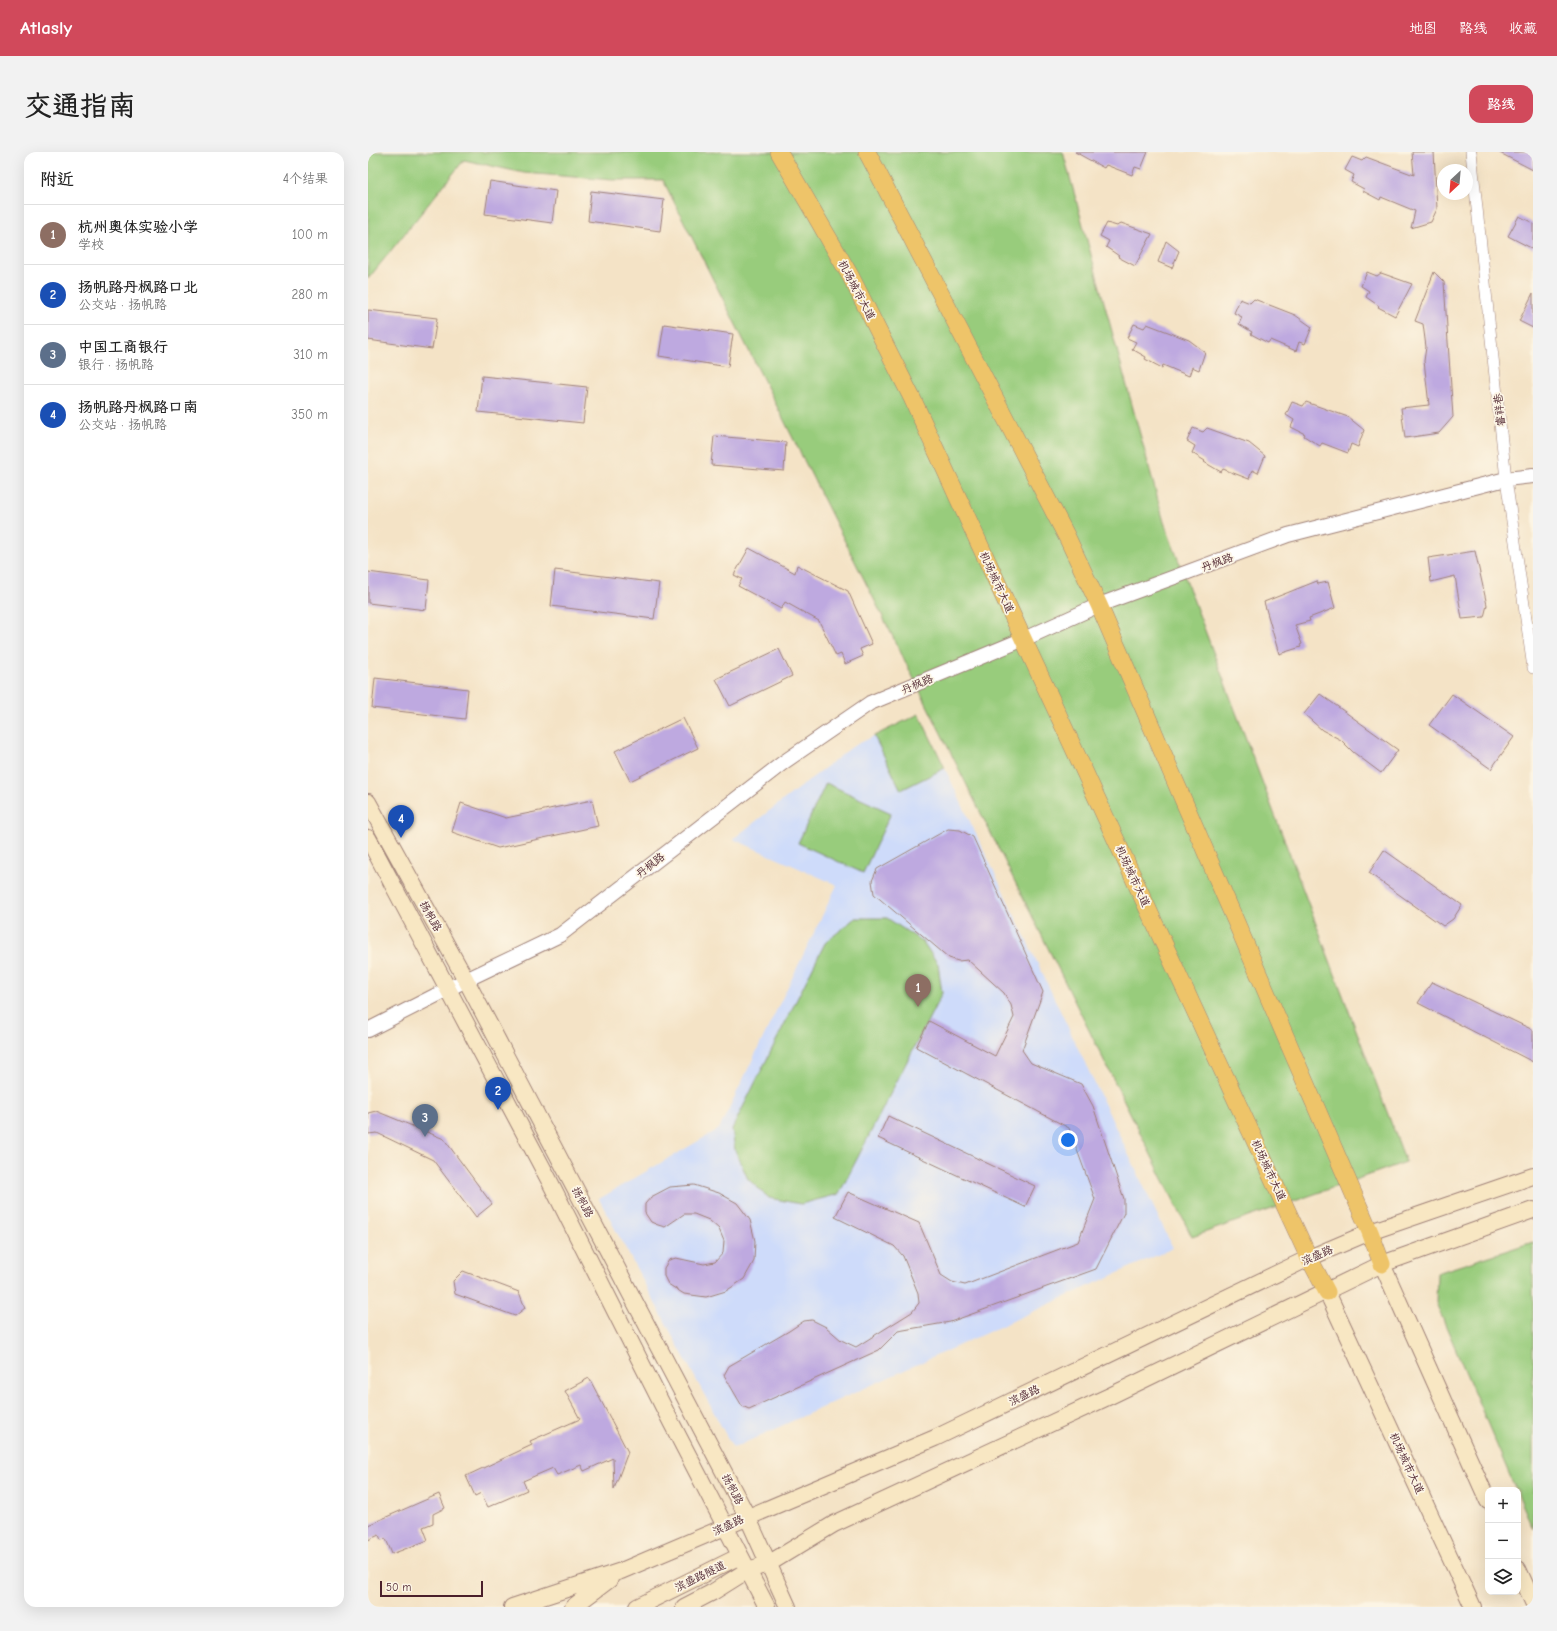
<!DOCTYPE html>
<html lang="zh">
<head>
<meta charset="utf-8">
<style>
  :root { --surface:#fff; --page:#f2f2f2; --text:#222; --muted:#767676; --line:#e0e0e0; --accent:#d1495b }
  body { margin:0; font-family:"Comic Neue","LXGW WenKai TC",sans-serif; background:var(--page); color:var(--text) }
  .controls { position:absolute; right:12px; bottom:12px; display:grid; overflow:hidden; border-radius:8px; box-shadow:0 4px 16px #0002 }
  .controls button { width:36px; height:36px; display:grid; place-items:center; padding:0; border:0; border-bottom:1px solid var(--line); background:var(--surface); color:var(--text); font:20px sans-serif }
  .compass { position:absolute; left:1069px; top:12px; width:36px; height:36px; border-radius:50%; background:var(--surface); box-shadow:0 4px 16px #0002; rotate:206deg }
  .scale { position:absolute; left:12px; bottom:10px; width:103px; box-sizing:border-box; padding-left:4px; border:2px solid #4a1f2b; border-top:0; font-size:11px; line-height:14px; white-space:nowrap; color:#4a1f2b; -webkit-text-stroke:3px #fcf5e5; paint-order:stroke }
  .you { position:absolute; left:700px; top:988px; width:14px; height:14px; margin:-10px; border:3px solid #fff; border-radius:50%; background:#1a73e8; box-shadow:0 0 0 6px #1a73e833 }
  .badge { display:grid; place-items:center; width:26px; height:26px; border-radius:50%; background:var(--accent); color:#fff; font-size:13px; font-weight:700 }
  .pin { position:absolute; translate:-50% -33px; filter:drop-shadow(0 1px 2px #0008) }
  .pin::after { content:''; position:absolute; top:21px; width:14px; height:12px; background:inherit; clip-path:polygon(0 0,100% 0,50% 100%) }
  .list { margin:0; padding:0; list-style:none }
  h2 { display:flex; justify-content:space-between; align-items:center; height:52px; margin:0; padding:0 16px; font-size:17px }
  h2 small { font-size:13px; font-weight:400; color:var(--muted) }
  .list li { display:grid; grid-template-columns:26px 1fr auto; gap:12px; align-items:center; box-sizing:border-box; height:60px; padding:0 16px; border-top:1px solid var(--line) }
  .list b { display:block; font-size:15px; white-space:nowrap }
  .list p { margin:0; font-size:13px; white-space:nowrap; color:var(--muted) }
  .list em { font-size:13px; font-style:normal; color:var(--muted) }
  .icon { flex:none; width:22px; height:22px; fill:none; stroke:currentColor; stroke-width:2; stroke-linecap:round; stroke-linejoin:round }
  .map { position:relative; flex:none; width:1165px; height:1455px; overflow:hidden; border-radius:12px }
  header { display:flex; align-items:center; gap:24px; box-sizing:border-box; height:56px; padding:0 20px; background:var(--accent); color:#fff }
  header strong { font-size:19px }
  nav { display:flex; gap:22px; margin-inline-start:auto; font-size:14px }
  .intro { display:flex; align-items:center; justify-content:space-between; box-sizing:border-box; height:96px; padding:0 24px }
  h1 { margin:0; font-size:28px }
  .button { padding:10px 18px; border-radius:12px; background:var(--accent); color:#fff; font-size:14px; font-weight:700 }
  main { display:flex; gap:24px; padding:0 24px }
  aside { flex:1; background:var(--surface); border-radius:12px; box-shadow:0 4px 16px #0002 }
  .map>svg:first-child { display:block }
  .built { fill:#cedbfa }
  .green { fill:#98cc7c; stroke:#717654 }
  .building { fill:#bea9e0 }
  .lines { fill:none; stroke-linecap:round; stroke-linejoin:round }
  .minor-casing { stroke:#9f8178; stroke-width:12 }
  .tertiary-casing { stroke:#9f8178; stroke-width:16 }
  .secondary-casing { stroke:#9f8178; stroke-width:18 }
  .primary-casing { stroke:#9f8178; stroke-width:18 }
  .minor { stroke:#fff; stroke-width:11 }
  .tertiary { stroke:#fff; stroke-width:14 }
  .secondary { stroke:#f8e7c3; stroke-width:16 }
  .primary { stroke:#eec469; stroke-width:17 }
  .labels { text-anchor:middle; stroke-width:3.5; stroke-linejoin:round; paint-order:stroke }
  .street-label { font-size:11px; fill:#4a1f2b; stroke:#fcf5e5 }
</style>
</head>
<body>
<header>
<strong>Atlasly</strong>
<nav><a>地图</a><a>路线</a><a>收藏</a></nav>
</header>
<div class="intro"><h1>交通指南</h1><a class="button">路线</a></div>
<main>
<aside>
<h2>附近<small>4个结果</small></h2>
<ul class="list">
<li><span class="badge" style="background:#8d6e63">1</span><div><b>杭州奥体实验小学</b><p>学校</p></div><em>100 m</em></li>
<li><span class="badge" style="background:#1a4fb4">2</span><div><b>扬帆路丹枫路口北</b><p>公交站 · 扬帆路</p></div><em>280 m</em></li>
<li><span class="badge" style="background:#5c6f8a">3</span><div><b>中国工商银行</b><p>银行 · 扬帆路</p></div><em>310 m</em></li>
<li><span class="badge" style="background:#1a4fb4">4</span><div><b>扬帆路丹枫路口南</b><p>公交站 · 扬帆路</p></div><em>350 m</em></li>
</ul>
</aside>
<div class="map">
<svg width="1165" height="1455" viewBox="0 0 1165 1455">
  <rect width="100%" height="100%" fill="#fcf5e5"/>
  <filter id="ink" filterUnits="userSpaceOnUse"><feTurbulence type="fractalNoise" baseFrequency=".025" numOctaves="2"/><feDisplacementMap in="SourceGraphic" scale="8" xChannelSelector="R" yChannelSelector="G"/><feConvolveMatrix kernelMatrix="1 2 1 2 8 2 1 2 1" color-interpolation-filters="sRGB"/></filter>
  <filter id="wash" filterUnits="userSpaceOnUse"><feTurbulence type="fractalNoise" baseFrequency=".012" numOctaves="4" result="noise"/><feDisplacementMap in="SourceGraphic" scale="16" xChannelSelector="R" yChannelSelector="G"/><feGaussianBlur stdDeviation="0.9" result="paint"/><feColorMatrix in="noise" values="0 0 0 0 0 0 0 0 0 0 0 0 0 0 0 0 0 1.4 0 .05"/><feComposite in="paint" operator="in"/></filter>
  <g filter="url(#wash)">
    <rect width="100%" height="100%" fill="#f4e3c6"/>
    <!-- built -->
    <path class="built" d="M 551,562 L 805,1096 L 365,1296 L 231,1047 L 351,977 L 469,733 L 365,687 L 484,595 Z"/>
    <!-- green -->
    <path class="green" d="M 0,0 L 695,0 L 796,370 L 1038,1010 L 824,1085 L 527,489 L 295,28 L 244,28 L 156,21 L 96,8 L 0,127 Z
      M 551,562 L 577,616 L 533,638 L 506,584 Z
      M 458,631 L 523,661 L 495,721 L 430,691 Z
      M 487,766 L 519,766 L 555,790 L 570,812 L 574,841 L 471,1042 L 433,1052 L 401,1046 L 380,1027 L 367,998 L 364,977 L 457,791 Z
      M 1165,1090 L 1165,1377 L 1150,1342 L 1150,1338 L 1148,1338 L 1068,1151 L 1069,1121 Z"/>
    <g id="blocks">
      <!-- building -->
      <path class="building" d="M 707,0 L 780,0 L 773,17 L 767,15 L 764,23 L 738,13 L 736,16 Z
        M 1044,0 L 1066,0 L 1069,57 L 1063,70 L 1043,76 L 1047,59 L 1013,45 L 1012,48 L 995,39 L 996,37 L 983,30 L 986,23 L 977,18 L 984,5 L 994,9 L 998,5 L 1046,23 Z
        M 1130,0 L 1165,0 L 1165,18 Z
        M 122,29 L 188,39 L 184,71 L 117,62 Z
        M 223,39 L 296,48 L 292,79 L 220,69 Z
        M 1151,64 L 1165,71 L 1165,97 L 1140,84 Z
        M 739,71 L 749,74 L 753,71 L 784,82 L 767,114 L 750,105 L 751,104 L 738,95 L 741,89 L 732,84 Z
        M 798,89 L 811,99 L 804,116 L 790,110 Z
        M 999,120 L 1009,124 L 1013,121 L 1044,132 L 1027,164 L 1010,155 L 1011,154 L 998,145 L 1001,139 L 993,134 Z
        M 1066,120 L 1076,130 L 1085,265 L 1071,281 L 1037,286 L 1033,256 L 1061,253 L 1056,209 L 1058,195 L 1055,172 L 1047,169 Z
        M 1165,141 L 1165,176 L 1151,169 Z
        M 872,147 L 882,151 L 886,147 L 927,163 L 944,175 L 937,192 L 931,190 L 928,199 L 902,188 L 900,191 L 883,182 L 884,180 L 871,172 L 874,165 L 866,161 Z
        M 0,158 L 69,166 L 64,197 L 0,188 Z
        M 296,172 L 365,182 L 360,215 L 291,204 Z
        M 766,172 L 776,176 L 779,172 L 821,188 L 837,200 L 831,218 L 824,215 L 821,224 L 795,213 L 794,216 L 777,207 L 778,205 L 764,197 L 768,190 L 759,186 Z
        M 114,224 L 219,235 L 215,271 L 110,260 Z
        M 924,250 L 935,254 L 938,250 L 980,265 L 996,278 L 990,295 L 983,292 L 980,301 L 954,291 L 952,294 L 936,284 L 937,282 L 923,275 L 926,268 L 918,263 Z
        M 825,276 L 835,280 L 839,276 L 881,291 L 897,304 L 890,321 L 884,318 L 881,327 L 855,317 L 853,320 L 836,310 L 837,309 L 824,301 L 827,294 L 819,289 Z
        M 346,284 L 418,290 L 416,319 L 343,313 Z
        M 381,396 L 427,421 L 429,413 L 480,439 L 504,492 L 492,497 L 495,504 L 477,512 L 473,502 L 468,504 L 451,469 L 417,450 L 413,457 L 370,434 L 374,427 L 366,423 Z
        M 1107,399 L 1119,453 L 1116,465 L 1094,467 L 1087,424 L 1063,430 L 1060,406 Z
        M 187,418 L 291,431 L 286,467 L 183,454 Z
        M 0,420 L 61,428 L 58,458 L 0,451 Z
        M 949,429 L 950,432 L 960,430 L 967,456 L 941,466 L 942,469 L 927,473 L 934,492 L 932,493 L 933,495 L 911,502 L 896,450 Z
        M 411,497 L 424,524 L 362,554 L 348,527 Z
        M 7,526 L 100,537 L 97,567 L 4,556 Z
        M 952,542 L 1030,598 L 1013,621 L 985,600 L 973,588 L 954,578 L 936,562 Z
        M 1084,542 L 1146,585 L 1123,617 L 1061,573 Z
        M 315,566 L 330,596 L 262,629 L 247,599 Z
        M 224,648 L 230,674 L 130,696 L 84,680 L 93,651 L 138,666 Z
        M 580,677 L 592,678 L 605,685 L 675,840 L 654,898 L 663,911 L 713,932 L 725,954 L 756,1047 L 756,1061 L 728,1117 L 582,1170 L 530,1179 L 511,1198 L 381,1257 L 374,1254 L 356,1223 L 361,1214 L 421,1179 L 436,1169 L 444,1168 L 458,1175 L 473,1188 L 488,1195 L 544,1160 L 551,1151 L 550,1141 L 535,1104 L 526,1094 L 467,1065 L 480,1040 L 551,1071 L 573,1123 L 584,1130 L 597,1133 L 710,1090 L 727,1047 L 701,976 L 548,895 L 561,869 L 627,904 L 646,865 L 643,853 L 636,841 L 600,808 L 590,809 L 581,806 L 506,742 L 504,729 L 509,717 Z
        M 1016,698 L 1094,753 L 1085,767 L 1075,774 L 1001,721 Z
        M 1064,830 L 1165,878 L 1165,910 L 1050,851 Z
        M 8,959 L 76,987 L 124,1052 L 108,1065 L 65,1008 L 9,981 L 0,982 L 0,961 Z
        M 520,964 L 667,1034 L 657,1055 L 510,986 Z
        M 326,1033 L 351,1041 L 369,1051 L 382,1068 L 387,1089 L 386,1109 L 376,1127 L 358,1139 L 338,1145 L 316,1142 L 300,1132 L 296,1124 L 296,1116 L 301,1108 L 308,1106 L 336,1112 L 347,1110 L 355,1101 L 356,1089 L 351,1077 L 341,1068 L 326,1062 L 316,1062 L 297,1075 L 290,1073 L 283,1070 L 277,1061 L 277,1052 L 283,1045 L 302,1035 Z
        M 95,1119 L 151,1140 L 157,1156 L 147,1164 L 87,1142 L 85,1129 Z
        M 221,1226 L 260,1300 L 246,1337 L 245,1306 L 216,1319 L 213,1313 L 189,1323 L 185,1316 L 155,1329 L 159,1338 L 120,1355 L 113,1341 L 107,1344 L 98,1324 L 164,1293 L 162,1289 L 212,1267 L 197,1239 Z
        M 71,1342 L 77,1356 L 65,1362 L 65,1371 L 55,1375 L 60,1388 L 24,1402 L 18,1387 L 13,1388 L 11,1383 L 0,1388 L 0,1373 Z"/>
    </g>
  </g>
  <g filter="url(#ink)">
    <use href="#blocks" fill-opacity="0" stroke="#9f8178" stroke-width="1"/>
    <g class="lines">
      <defs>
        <path id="minor" d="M 1103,0 L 1138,327 L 1165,516"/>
        <path id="tertiary" d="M 0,878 L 98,828 L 192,783 L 416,610 L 502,551 L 656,487 L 731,453 L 920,383 L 1138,327 L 1165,324"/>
        <path id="secondary" d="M 0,650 L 98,828 L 379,1364 L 420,1455
          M 0,686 L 180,1026 L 303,1270 L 399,1455
          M 1014,1112 L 1120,1349
          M 959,1140 L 1105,1455
          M 1150,1417 L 1165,1450
          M 144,1455 L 253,1419 L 567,1286 L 941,1106 L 1002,1080 L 1165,1024
          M 205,1455 L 242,1427
          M 269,1455 L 372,1404
          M 316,1455 L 345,1440 L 380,1418 L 400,1412 L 466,1372 L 744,1243 L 1014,1112 L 1165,1058"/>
        <path id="primary" d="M 411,0 L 483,125 L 544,246 L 941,1106 L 959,1140
          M 499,0 L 699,385 L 731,453 L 1002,1080 L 1014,1112"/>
      </defs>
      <!-- minor casing -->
      <use href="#minor" class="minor-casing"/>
      <!-- tertiary casing -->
      <use href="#tertiary" class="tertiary-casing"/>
      <!-- secondary casing -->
      <use href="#secondary" class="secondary-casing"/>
      <!-- primary casing -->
      <use href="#primary" class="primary-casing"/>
      <!-- minor -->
      <use href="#minor" class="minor"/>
      <!-- tertiary -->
      <use href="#tertiary" class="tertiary"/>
      <!-- secondary -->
      <use href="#secondary" class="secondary"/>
      <!-- primary -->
      <use href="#primary" class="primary"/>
    </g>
  </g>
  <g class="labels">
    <!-- street labels -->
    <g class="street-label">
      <text transform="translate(489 138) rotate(62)" y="4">机场城市大道</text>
      <text transform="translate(1131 258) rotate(-96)" y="4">睿祥巷</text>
      <text transform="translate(849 410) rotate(-20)" y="4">丹枫路</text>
      <text transform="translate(629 430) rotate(65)" y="4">机场城市大道</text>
      <text transform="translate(549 532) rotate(-23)" y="4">丹枫路</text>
      <text transform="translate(282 713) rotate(-38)" y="4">丹枫路</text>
      <text transform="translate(765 724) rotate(65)" y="4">机场城市大道</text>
      <text transform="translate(63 764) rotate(61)" y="4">扬帆路</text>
      <text transform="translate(901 1018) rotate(65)" y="4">机场城市大道</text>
      <text transform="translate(215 1050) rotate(62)" y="4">扬帆路</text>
      <text transform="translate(949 1103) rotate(-24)" y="4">滨盛路</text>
      <text transform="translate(656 1243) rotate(-26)" y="4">滨盛路</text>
      <text transform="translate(1039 1311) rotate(65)" y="4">机场城市大道</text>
      <text transform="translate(365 1337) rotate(62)" y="4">扬帆路</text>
      <text transform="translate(360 1373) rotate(-25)" y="4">滨盛路</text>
      <text transform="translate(332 1424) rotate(-26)" y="4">滨盛路隧道</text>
    </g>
  </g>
</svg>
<div class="controls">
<button>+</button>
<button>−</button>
<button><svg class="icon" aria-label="layers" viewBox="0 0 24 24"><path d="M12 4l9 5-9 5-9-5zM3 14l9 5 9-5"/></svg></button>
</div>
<svg class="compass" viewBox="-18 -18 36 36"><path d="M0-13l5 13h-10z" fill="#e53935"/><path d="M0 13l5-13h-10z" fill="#767676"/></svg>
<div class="scale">50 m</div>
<div class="you"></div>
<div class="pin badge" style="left:550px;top:855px;background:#8d6e63">1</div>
<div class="pin badge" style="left:130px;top:958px;background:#1a4fb4">2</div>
<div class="pin badge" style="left:57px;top:985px;background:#5c6f8a">3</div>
<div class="pin badge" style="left:33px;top:686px;background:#1a4fb4">4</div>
</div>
</main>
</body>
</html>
